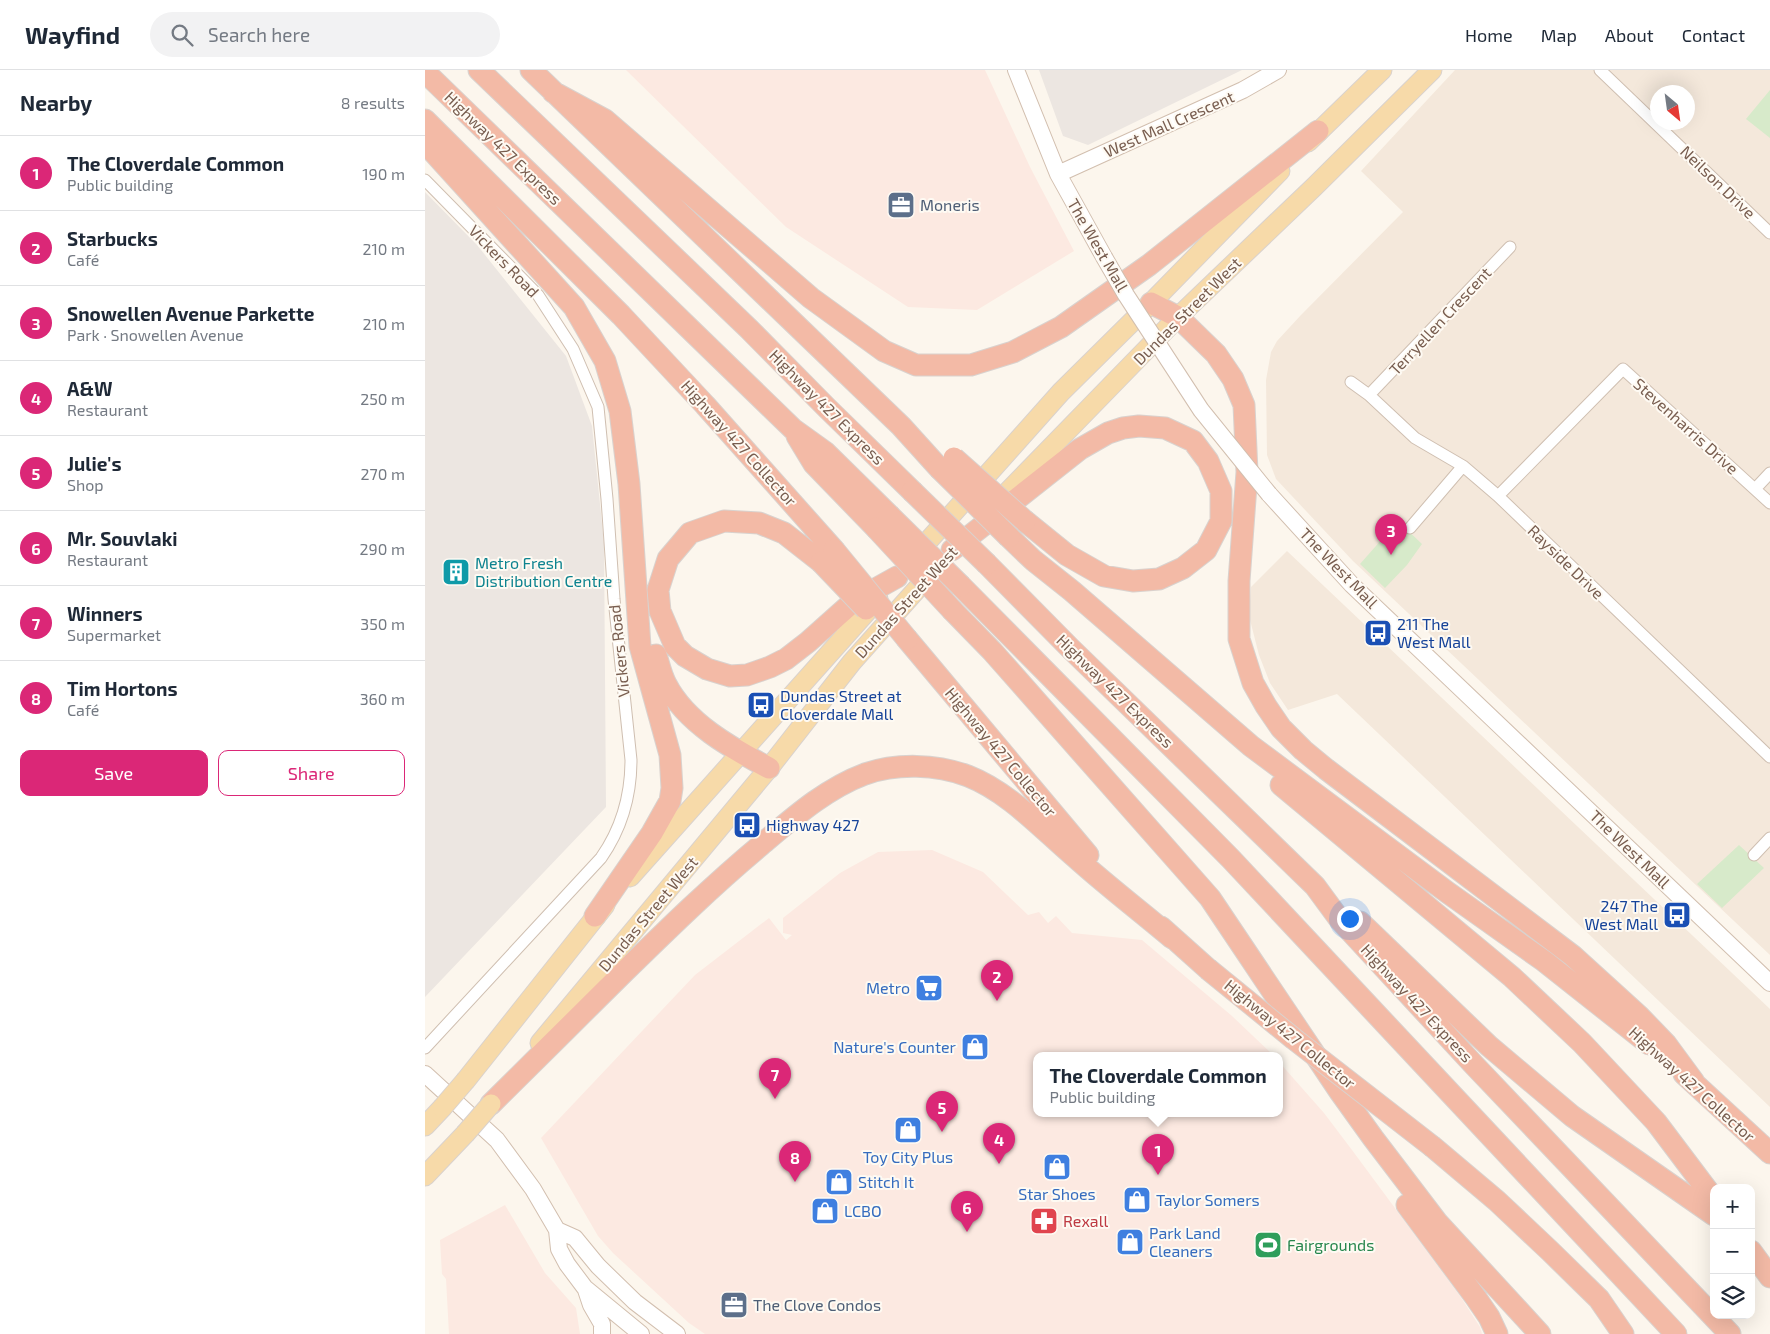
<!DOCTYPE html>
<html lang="en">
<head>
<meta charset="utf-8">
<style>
  :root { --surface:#fff; --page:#f2f2f3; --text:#1f2937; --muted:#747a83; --line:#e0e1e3; --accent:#db2777 }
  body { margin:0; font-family:"Exo 2",sans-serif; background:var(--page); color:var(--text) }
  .controls { position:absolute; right:15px; bottom:15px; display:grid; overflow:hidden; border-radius:10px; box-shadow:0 5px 20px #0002 }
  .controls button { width:45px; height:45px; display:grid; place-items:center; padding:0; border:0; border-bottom:1px solid var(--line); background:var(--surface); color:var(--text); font:25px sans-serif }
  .compass { position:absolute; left:1225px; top:15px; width:45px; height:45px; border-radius:50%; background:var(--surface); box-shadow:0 5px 20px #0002; rotate:151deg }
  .you { position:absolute; left:924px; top:848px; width:18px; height:18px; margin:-12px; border:4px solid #fff; border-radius:50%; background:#1a73e8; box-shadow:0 0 0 8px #1a73e833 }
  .badge { display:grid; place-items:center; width:32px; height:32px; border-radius:50%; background:var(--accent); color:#fff; font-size:16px; font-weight:700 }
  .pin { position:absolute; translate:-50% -41px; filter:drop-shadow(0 1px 2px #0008) }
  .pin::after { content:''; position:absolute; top:26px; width:18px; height:15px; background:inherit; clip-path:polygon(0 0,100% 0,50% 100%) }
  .popup { position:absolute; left:608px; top:982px; width:250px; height:65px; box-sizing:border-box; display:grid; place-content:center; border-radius:10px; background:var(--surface); filter:drop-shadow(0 1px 4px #0005); font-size:16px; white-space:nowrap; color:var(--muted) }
  .popup b { font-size:19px; color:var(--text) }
  .popup::after { content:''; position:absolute; left:50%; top:100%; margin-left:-10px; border:10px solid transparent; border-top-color:var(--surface) }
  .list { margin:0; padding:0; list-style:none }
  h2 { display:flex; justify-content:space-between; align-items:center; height:65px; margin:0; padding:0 20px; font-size:21px }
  h2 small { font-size:16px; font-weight:400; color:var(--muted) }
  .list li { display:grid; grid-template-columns:32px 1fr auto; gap:15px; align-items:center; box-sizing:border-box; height:75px; padding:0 20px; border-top:1px solid var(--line) }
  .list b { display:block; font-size:19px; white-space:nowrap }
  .list p { margin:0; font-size:16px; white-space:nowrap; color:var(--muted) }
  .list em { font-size:16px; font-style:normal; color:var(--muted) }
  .actions { display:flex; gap:10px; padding:15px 20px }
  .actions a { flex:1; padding:11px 0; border:1px solid var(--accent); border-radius:10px; text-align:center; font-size:18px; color:var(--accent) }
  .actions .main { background:var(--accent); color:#fff }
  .icon { flex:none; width:28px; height:28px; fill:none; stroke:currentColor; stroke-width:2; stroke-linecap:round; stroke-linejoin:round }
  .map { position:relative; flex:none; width:1345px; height:1264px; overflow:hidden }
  header { display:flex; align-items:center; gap:30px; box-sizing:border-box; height:70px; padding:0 25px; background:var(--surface); border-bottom:1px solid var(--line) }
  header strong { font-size:24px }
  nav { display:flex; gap:28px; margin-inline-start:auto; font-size:18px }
  .search { width:350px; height:45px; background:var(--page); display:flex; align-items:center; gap:12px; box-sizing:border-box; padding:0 18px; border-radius:28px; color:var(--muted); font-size:19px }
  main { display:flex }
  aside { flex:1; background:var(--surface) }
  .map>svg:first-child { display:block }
  .residential { fill:#f4e8db; fill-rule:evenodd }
  .commercial { fill:#fce9e1 }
  .industrial { fill:#ece6e1 }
  .green { fill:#d7eaca }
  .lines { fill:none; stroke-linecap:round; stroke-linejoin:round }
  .minor-casing { stroke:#cfbfb1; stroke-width:13 }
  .secondary-casing { stroke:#d2bfaf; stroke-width:18 }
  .primary-casing { stroke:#d9d2ce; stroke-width:21 }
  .motorway-casing { stroke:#d9d2ce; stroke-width:23 }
  .minor { stroke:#fff; stroke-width:11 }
  .secondary { stroke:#fff; stroke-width:16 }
  .primary { stroke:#f7daa9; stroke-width:19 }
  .motorway { stroke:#f3baa6; stroke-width:21 }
  .secondary-bridge-casing { stroke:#d2bfaf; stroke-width:18; stroke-linecap:butt }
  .primary-bridge-casing { stroke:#d9d2ce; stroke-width:21; stroke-linecap:butt }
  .motorway-bridge-casing { stroke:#d9d2ce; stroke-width:23; stroke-linecap:butt }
  .secondary-bridge { stroke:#fff; stroke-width:16 }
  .primary-bridge { stroke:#f7daa9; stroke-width:19 }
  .motorway-bridge { stroke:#f3baa6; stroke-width:21 }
  .labels { text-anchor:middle; stroke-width:4; stroke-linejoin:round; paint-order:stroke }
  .street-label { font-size:16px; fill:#785d4f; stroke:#fefaf3 }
  .service-label { font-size:16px; fill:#4e5e75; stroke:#fefaf3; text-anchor:start }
  .culture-label { font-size:16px; fill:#0d838f; stroke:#fefaf3; text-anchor:start }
  .transit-label { font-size:16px; fill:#164399; stroke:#fefaf3; text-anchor:start }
  .shop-label { font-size:16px; fill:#366cbe; stroke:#fefaf3; text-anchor:start }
  .health-label { font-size:16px; fill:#be3a42; stroke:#fefaf3; text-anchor:start }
  .leisure-label { font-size:16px; fill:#27864d; stroke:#fefaf3; text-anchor:start }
</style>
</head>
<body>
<header>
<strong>Wayfind</strong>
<div class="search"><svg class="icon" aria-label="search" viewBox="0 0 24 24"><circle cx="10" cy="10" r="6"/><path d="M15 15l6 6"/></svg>Search here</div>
<nav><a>Home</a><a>Map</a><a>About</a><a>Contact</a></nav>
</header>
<main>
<aside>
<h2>Nearby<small>8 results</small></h2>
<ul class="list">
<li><span class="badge">1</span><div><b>The Cloverdale Common</b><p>Public building</p></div><em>190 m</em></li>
<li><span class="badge">2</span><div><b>Starbucks</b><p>Café</p></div><em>210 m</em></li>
<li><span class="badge">3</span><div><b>Snowellen Avenue Parkette</b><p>Park · Snowellen Avenue</p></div><em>210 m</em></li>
<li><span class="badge">4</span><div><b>A&amp;W</b><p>Restaurant</p></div><em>250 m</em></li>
<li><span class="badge">5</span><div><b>Julie's</b><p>Shop</p></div><em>270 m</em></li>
<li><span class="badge">6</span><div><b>Mr. Souvlaki</b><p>Restaurant</p></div><em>290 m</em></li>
<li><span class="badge">7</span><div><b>Winners</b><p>Supermarket</p></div><em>350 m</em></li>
<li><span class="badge">8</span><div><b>Tim Hortons</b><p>Café</p></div><em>360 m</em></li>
</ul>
<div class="actions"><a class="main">Save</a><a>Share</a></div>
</aside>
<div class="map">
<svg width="1345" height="1264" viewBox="0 0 1345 1264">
  <rect width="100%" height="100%" fill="#fcf6ed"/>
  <!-- residential -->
  <path class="residential" d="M 1030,0 L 1345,0 L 1345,885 L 928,491 L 851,409 L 842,385 L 841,310 L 846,282 L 852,271 L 876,245 L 978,142 L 936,101 ZM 1232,22 L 1262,22 L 1262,52 L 1232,52 Z
    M 862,481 L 1345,939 L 1345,1037 L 912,624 L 863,640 L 845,613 L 834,585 L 824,546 L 826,517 Z"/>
  <!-- commercial -->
  <path class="commercial" d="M 201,0 L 560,0 L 605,97 L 649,181 L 552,240 L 483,237 L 361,157 Z
    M 507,780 L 558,802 L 603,845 L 614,842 L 623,853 L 631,846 L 647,863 L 717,870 L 807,946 L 849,986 L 612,986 L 612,1044 L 854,1044 L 854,992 L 899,1043 L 927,1080 L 1035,1226 L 1055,1257 L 1057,1264 L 280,1264 L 264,1253 L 188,1183 L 173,1166 L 116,1068 L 270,905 L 344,848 L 361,870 L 367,865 L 358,863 L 358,848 L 415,803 L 453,782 Z
    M 80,1135 L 120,1203 L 151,1238 L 155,1264 L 24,1264 L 21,1209 L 17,1204 L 15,1170 Z"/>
  <!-- industrial -->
  <path class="industrial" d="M 614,0 L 817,0 L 663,75 L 638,66 Z
    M 0,122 L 52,175 L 141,286 L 167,356 L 179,473 L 181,737 L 0,927 Z"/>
  <!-- green -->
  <path class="green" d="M 1345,20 L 1345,68 L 1321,49 Z
    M 973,451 L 997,474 L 982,495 L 960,518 L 935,494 Z
    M 1314,775 L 1339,798 L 1297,838 L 1272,814 Z"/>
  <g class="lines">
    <defs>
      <path id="minor" d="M 1175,0 L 1345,163
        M 0,110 L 113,225 L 148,279 L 173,337 L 182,429 L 189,529 L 206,690 C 206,727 197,758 176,788 L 0,978
        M 926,312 L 944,325 L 990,368 L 1038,396 L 1073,426 L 1345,687
        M 944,325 L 1085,177
        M 1330,419 L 1345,403
        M 1073,426 L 1198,299 L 1345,433
        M 985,458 L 1038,396
        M 1329,785 L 1345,768"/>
      <path id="secondary" d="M 591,0 L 633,104 L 679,187
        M 633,104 L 818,20 L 853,0
        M 844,424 L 927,515 L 1345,913
        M 0,1004 L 72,1070 L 108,1119 L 132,1160 L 134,1179 L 142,1194 L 160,1218 L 216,1264
        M 132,1160 L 150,1168 L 173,1196 L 210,1232 L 252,1264
        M 161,1220 L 166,1235 L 177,1254 L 177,1264"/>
      <path id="primary" d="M 883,72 L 957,0
        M 565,440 L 753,247 L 889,117 L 1007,0
        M 487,489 L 636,322 L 726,233 L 855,101
        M 205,807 L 453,529
        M 115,973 L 344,698 L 427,592 L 509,500
        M 41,1010 L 180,835
        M 0,1056 L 17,1038
        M 0,1106 L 40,1064"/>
      <path id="motorway" d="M 54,0 L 324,259 L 402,338 L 487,421
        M 106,0 L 476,356 L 514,398
        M 0,2 L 368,359 L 400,382 L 464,445
        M 128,22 L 180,50 L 386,228 L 459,281 L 491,295 L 546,295 L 588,282 L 636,257 L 724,195 L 893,61
        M 0,50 L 196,245 L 280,335 L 409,480
        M 0,73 L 149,237 L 180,291 L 195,341 L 204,414 L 215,576 L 245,685 L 247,718 L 245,731 L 227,763 L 170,846
        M 726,233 L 753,247 L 791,284 L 808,309 L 819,335 L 822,402 L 814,511 L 814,569 L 828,613 L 841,636 L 856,658 L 878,680 L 901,699 L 1148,886 L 1214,946 L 1241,974 L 1269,1012
        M 372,366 L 389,394 L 451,458
        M 584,467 L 608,490 L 647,521 L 826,676 L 1022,822 L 1119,891 L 1224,974
        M 527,480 L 655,379 L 683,363 L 698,358 L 714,356 L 740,358 L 768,371 L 783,391 L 796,421 L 796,451 L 781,480 L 758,498 L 734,509 L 708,511 L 679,506 L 642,485 L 600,451
        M 396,492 L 359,463 L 334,453 L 299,451 L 265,463 L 243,489 L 233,520 L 235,541 L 250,576 L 260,586 L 282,599 L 305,606 L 322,605 L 345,597 L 361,589 L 383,572 L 429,531 L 472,507
        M 562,494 L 645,578 L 890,816 L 915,850 L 1049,995 L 1305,1264
        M 536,516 L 806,789 L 1251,1264
        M 528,541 L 567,581 L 785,828 L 915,1022 L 948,1068 L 1012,1152 L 1115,1264
        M 482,569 L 663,785
        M 231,585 C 234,594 236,605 241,614 C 261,653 306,678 344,698
        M 856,715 L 1087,907 L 1157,973 L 1231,1052 L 1289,1129
        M 935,852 L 1064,976 L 1147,1046 L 1289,1145
        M 736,857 L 783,899
        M 1259,1004 L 1345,1083
        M 66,1034 C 110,990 155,946 199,902 C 244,858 288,815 336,775 C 368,748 400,719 440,704 C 472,693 511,694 543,706 C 584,722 617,759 650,787 C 681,815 715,841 747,868
        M 1008,1077 L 1072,1131 L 1125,1181 L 1174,1229 L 1198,1264
        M 982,1135 L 1051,1228 L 1064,1247 L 1072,1264
        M 1326,1181 L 1345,1207"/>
    </defs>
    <!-- minor casing -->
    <use href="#minor" class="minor-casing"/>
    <!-- secondary casing -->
    <use href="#secondary" class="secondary-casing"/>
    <!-- primary casing -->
    <use href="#primary" class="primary-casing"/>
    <!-- motorway casing -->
    <use href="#motorway" class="motorway-casing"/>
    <!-- minor -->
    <use href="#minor" class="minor"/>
    <!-- secondary -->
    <use href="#secondary" class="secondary"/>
    <!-- primary -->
    <use href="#primary" class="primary"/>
    <!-- motorway -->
    <use href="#motorway" class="motorway"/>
    <defs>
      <path id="secondary-bridge" d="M 679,187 L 701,225 L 776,340 L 844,424"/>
      <path id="primary-bridge" d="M 17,1038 L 41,1010
        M 40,1064 L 66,1034"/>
      <path id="motorway-bridge" d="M 529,388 L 600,451
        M 514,398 L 584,467
        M 487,421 L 562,494
        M 464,445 L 536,516
        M 451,458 L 528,541
        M 409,480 L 482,569
        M 396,492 L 441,539
        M 783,899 L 869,969 L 1008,1077"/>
    </defs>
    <!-- secondary-bridge casing -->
    <use href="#secondary-bridge" class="secondary-bridge-casing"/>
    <!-- primary-bridge casing -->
    <use href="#primary-bridge" class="primary-bridge-casing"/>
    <!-- motorway-bridge casing -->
    <use href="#motorway-bridge" class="motorway-bridge-casing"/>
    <!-- secondary-bridge -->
    <use href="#secondary-bridge" class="secondary-bridge"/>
    <!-- primary-bridge -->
    <use href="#primary-bridge" class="primary-bridge"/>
    <!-- motorway-bridge -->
    <use href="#motorway-bridge" class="motorway-bridge"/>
  </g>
  <!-- icons -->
  <defs>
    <symbol id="office-square" viewBox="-11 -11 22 22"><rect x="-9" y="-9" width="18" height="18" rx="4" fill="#5c6f8a" stroke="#fefaf3"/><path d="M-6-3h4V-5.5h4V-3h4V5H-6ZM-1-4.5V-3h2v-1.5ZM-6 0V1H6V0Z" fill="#fff"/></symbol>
    <symbol id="building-square" viewBox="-11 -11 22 22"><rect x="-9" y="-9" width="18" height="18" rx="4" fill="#0f9aa8" stroke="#fefaf3"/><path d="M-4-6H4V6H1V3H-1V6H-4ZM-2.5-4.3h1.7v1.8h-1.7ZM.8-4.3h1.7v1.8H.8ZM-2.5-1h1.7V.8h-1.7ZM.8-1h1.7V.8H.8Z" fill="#fff"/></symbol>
    <symbol id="bus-square" viewBox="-11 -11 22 22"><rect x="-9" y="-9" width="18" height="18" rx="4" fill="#1a4fb4" stroke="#fefaf3"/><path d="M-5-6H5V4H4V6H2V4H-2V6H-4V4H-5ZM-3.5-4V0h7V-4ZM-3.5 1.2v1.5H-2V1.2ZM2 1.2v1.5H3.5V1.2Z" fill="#fff"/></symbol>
    <symbol id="supermarket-square" viewBox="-11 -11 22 22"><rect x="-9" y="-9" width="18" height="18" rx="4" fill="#3f7fe0" stroke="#fefaf3"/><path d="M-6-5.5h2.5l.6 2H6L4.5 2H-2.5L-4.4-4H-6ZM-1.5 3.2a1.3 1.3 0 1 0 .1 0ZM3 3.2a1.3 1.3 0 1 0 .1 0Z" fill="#fff"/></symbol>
    <symbol id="shop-square" viewBox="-11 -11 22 22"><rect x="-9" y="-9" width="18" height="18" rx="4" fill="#3f7fe0" stroke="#fefaf3"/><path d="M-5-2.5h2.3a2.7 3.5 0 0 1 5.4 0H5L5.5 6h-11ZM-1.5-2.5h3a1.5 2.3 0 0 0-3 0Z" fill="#fff"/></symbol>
    <symbol id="pharmacy-square" viewBox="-11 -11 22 22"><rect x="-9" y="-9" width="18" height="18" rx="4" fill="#e0444e" stroke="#fefaf3"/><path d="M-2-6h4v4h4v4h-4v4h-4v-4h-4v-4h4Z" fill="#fff"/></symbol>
    <symbol id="stadium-square" viewBox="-11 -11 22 22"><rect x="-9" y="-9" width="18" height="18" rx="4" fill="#2e9e5b" stroke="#fefaf3"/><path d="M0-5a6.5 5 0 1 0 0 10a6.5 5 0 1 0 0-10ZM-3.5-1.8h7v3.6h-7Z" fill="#fff"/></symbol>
  </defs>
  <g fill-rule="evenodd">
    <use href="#office-square" x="460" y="119" width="32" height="32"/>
    <use href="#building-square" x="15" y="486" width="32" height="32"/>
    <use href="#bus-square" x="937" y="547" width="32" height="32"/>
    <use href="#bus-square" x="320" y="619" width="32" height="32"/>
    <use href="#bus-square" x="306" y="739" width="32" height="32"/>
    <use href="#bus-square" x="1236" y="829" width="32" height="32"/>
    <use href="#supermarket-square" x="488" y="902" width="32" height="32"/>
    <use href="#shop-square" x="534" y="961" width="32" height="32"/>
    <use href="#shop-square" x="467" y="1044" width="32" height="32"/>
    <use href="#shop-square" x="616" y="1081" width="32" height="32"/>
    <use href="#shop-square" x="398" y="1096" width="32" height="32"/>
    <use href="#shop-square" x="696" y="1114" width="32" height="32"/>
    <use href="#shop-square" x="384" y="1125" width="32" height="32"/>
    <use href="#pharmacy-square" x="603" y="1135" width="32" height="32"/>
    <use href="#shop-square" x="689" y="1156" width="32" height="32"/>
    <use href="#stadium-square" x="827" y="1159" width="32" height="32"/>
    <use href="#office-square" x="293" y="1219" width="32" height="32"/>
  </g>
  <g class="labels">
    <!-- street labels -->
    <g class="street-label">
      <text transform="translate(744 54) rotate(-24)" y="6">West Mall Crescent</text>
      <text transform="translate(78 78) rotate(44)" y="6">Highway 427 Express</text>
      <text transform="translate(1293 112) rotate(44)" y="6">Neilson Drive</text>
      <text transform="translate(673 175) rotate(60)" y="6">The West Mall</text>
      <text transform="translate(79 191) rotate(46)" y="6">Vickers Road</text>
      <text transform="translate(762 241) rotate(-45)" y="6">Dundas Street West</text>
      <text transform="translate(1015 251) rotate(-47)" y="6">Terryellen Crescent</text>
      <text transform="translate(402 337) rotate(45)" y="6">Highway 427 Express</text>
      <text transform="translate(1261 356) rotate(42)" y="6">Stevenharris Drive</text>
      <text transform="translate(314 373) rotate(48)" y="6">Highway 427 Collector</text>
      <text transform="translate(1141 492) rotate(44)" y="6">Rayside Drive</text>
      <text transform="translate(914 498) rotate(46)" y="6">The West Mall</text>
      <text transform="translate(481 532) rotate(-48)" y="6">Dundas Street West</text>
      <text transform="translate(194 581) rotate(-96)" y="6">Vickers Road</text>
      <text transform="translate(690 621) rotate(44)" y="6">Highway 427 Express</text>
      <text transform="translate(576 682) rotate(50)" y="6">Highway 427 Collector</text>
      <text transform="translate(1205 779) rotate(44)" y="6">The West Mall</text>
      <text transform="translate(223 844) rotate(-50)" y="6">Dundas Street West</text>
      <text transform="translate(992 933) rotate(47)" y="6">Highway 427 Express</text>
      <text transform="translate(865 964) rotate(39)" y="6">Highway 427 Collector</text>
      <text transform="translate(1267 1014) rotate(42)" y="6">Highway 427 Collector</text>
    </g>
    <!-- service labels -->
    <g class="service-label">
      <text x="495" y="141">Moneris</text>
      <text x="328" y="1241">The Clove Condos</text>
    </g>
    <!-- culture labels -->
    <g class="culture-label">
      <text x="50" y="499">Metro Fresh<tspan x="50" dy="18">Distribution Centre</tspan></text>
    </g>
    <!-- transit labels -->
    <g class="transit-label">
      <text x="972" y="560">211 The<tspan x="972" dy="18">West Mall</tspan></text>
      <text x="355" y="632">Dundas Street at<tspan x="355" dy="18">Cloverdale Mall</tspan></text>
      <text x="341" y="761">Highway 427</text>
      <text x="1233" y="842" text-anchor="end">247 The<tspan x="1233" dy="18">West Mall</tspan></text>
    </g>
    <!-- shop labels -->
    <g class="shop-label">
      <text x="485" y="924" text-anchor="end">Metro</text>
      <text x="531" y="983" text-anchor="end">Nature's Counter</text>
      <text x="483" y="1093" text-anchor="middle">Toy City Plus</text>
      <text x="433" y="1118">Stitch It</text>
      <text x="632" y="1130" text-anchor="middle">Star Shoes</text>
      <text x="731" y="1136">Taylor Somers</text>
      <text x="419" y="1147">LCBO</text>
      <text x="724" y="1169">Park Land<tspan x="724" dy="18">Cleaners</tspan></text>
    </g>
    <!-- health labels -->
    <g class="health-label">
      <text x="638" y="1157">Rexall</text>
    </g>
    <!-- leisure labels -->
    <g class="leisure-label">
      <text x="862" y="1181">Fairgrounds</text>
    </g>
  </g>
</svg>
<div class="controls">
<button>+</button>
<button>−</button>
<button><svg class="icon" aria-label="layers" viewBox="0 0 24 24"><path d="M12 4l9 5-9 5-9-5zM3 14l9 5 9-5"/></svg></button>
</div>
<svg class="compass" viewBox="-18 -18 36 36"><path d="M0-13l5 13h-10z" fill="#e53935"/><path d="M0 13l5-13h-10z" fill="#747a83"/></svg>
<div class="you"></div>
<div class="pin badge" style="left:733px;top:1105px">1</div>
<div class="popup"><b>The Cloverdale Common</b>Public building</div>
<div class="pin badge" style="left:572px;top:931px">2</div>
<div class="pin badge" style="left:966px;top:485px">3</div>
<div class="pin badge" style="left:574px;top:1094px">4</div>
<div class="pin badge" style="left:517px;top:1062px">5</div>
<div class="pin badge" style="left:542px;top:1162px">6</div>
<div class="pin badge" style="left:350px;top:1029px">7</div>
<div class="pin badge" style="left:370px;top:1112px">8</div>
</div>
</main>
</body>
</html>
